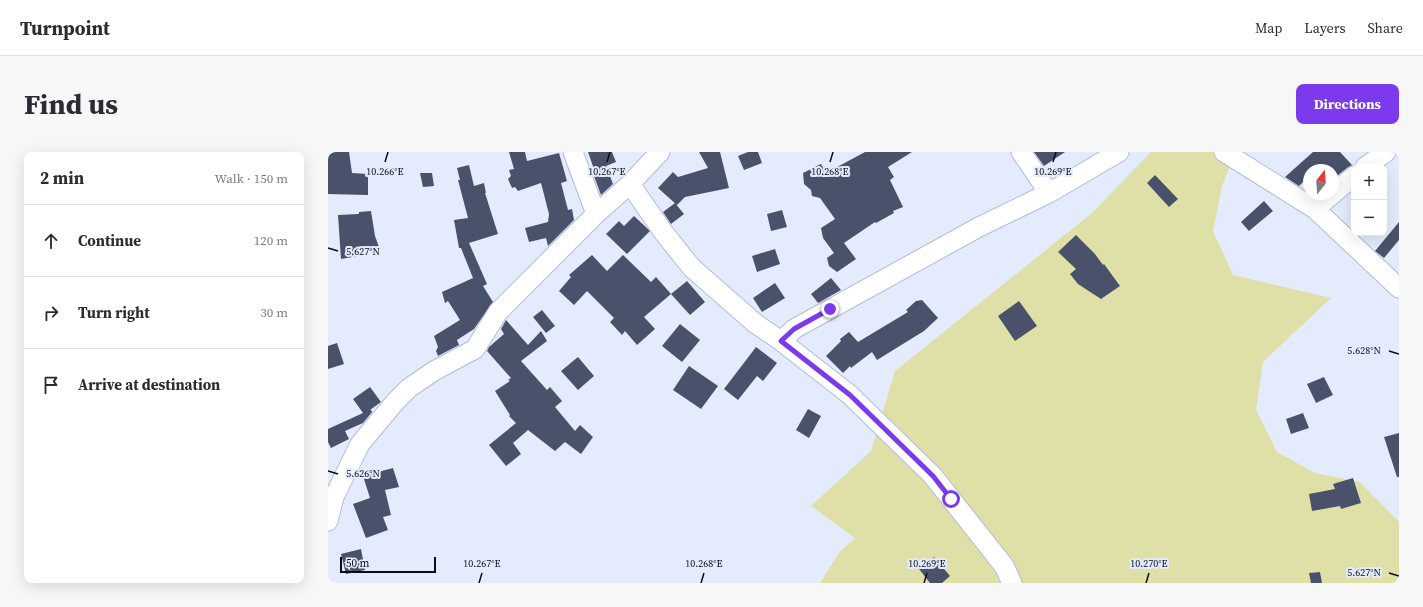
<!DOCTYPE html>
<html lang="en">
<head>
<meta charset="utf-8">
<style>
  :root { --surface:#fff; --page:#f7f7f7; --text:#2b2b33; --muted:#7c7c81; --line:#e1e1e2; --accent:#7c3aed }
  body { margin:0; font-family:"Source Serif 4",serif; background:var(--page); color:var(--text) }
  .controls { position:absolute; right:12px; top:12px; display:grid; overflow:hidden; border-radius:8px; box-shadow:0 4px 16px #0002 }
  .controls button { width:36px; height:36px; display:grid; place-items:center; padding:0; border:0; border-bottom:1px solid var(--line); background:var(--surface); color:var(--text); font:20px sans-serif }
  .compass { position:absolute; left:975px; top:12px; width:36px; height:36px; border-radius:50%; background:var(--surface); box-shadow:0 4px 16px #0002; rotate:17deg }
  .scale { position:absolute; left:12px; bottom:10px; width:96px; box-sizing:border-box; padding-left:4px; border:2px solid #090c15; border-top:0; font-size:11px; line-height:14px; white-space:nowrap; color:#090c15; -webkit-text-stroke:3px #e4ebfc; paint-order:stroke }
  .stop { position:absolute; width:12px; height:12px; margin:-9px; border:3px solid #7c3aed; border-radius:50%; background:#fff }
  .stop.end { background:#7c3aed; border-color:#fff; box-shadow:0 1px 4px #0008 }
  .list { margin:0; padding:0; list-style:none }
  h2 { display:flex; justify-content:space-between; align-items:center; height:52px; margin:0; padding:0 16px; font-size:17px }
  h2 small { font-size:13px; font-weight:400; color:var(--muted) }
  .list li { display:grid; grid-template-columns:26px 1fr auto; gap:12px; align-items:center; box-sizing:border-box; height:72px; padding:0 16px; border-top:1px solid var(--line) }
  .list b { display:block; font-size:15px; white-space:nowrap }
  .list em { font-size:13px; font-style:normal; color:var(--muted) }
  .icon { flex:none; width:22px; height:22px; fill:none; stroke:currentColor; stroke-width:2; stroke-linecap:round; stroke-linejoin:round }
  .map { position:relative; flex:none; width:1071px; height:431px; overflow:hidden; border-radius:8px }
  header { display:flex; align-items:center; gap:24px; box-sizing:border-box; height:56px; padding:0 20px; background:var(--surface); border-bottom:1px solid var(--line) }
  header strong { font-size:19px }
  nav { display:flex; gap:22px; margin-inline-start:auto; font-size:14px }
  .intro { display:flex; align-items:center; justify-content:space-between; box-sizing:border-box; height:96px; padding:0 24px }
  h1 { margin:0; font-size:28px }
  .button { padding:10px 18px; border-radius:8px; background:var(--accent); color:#fff; font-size:14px; font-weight:700 }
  main { display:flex; gap:24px; padding:0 24px }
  aside { flex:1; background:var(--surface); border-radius:8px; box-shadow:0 4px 16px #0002 }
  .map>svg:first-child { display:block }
  .green { fill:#dfe0a7 }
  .building { fill:#49526a }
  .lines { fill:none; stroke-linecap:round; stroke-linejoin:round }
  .minor-casing { stroke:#b2bcd9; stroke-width:21 }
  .minor { stroke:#fff; stroke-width:19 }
  .route { stroke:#7c3aed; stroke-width:5 }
  .ticks { fill:none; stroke:#090c15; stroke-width:1.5 }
  .ticks-label { font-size:10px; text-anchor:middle; fill:#090c15; stroke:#e4ebfc; stroke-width:4; stroke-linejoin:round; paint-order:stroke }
</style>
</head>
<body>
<header>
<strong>Turnpoint</strong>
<nav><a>Map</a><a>Layers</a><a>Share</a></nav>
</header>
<div class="intro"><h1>Find us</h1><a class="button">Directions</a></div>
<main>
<aside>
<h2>2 min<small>Walk · 150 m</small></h2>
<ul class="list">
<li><svg class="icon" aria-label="ahead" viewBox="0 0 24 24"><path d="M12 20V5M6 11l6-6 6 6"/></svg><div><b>Continue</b></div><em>120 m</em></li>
<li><svg class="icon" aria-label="right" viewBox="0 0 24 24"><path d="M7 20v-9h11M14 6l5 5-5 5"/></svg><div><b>Turn right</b></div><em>30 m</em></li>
<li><svg class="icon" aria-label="arrive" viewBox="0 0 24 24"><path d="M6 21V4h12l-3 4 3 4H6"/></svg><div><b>Arrive at destination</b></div></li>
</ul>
</aside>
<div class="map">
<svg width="1071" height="431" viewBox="0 0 1071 431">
  <rect width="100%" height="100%" fill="#e4ebfc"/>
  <!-- green -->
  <path class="green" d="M 823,0 L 908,0 L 894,34 L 885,79 L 905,123 L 1003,146 L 935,210 L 928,258 L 949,300 L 987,321 L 1032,330 L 1071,370 L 1071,431 L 492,431 L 511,401 L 527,386 L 483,354 L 543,299 L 567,219 L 764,61 Z"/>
  <!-- building -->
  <path class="building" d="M 5,0 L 21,0 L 24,21 L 40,22 L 40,43 L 0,42 L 0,1 L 5,1 Z
    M 181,0 L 197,0 L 199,9 L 231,1 L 239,29 L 233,31 L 240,58 L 244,57 L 246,68 L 220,94 L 218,86 L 201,90 L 197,76 L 220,70 L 221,62 L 213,31 L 190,39 L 187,35 L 184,36 L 180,27 L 183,24 L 181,18 L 186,17 Z
    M 260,0 L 284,0 L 288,10 L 278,14 L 285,32 L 273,43 L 266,24 L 268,23 Z
    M 371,0 L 392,0 L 401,36 L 357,45 L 349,53 L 330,36 L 345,20 L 350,25 L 380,16 Z
    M 420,0 L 430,0 L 434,11 L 416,18 L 410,4 Z
    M 537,0 L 584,0 L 560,15 L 566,25 L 562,28 L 575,55 L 565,59 L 566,61 L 548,71 L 547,70 L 516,91 L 528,107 L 509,120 L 501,114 L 499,106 L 506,101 L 495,86 L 493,76 L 507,67 L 492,46 L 484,44 L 483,38 L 476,32 L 475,21 L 493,12 L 498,21 Z
    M 706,0 L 737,0 L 716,14 Z
    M 985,0 L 1012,0 L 1024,13 L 1019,16 L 1005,27 L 1005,18 L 981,18 L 981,24 L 971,34 L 957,25 Z
    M 141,13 L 146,34 L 156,31 L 158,41 L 157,41 L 170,82 L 141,91 L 159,132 L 155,134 L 165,150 L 146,177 L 129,188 L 131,193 L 110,204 L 108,199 L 110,195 L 106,184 L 132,168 L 120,149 L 117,151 L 114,140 L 145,126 L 133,96 L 131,96 L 126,68 L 140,66 L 130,28 L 132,28 L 129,16 Z
    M 92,21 L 104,21 L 106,34 L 95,35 Z
    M 827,23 L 850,47 L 841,55 L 819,31 Z
    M 936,49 L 945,59 L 921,79 L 913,70 Z
    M 347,51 L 356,62 L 343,72 L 335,60 Z
    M 454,58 L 459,75 L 443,79 L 439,62 Z
    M 43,59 L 47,84 L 51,95 L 29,99 L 30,104 L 13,107 L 10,63 L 31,62 L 31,60 Z
    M 306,64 L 322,79 L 299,102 L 278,82 L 291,69 L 296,74 Z
    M 1071,70 L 1071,88 L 1056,106 L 1047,99 Z
    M 748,83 L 767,102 L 775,113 L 776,112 L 792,134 L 773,147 L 750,132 L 742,122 L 748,117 L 730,100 Z
    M 447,97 L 452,112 L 429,120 L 424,104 Z
    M 264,103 L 279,119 L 295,103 L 323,130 L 328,125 L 343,142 L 316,165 L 327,177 L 309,193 L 297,179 L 294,183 L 282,170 L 286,166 L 259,139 L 246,153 L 231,139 L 243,125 L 241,123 Z
    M 503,126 L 513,138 L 490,151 L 483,142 Z
    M 359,129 L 377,150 L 362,163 L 343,142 Z
    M 447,131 L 457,146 L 434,160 L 425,146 Z
    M 594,148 L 610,166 L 596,179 L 549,208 L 544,200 L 523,216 L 522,214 L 515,221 L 498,204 L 513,189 L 512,187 L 521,180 L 530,190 L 580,160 L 578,158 L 588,149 Z
    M 691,149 L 709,174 L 687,189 L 670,164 Z
    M 214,158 L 227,174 L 218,181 L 205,165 Z
    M 178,168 L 200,193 L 213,179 L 219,189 L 193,209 L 219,238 L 222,235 L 234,249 L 227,255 L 247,279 L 252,273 L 265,285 L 253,302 L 237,290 L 227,299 L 200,278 L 185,291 L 193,302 L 178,314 L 161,293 L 188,271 L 181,264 L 182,263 L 167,239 L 182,229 L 180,228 L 183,226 L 159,199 L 161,195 L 176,182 L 173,177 Z
    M 352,172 L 372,188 L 354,210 L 334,194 Z
    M 9,191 L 16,212 L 0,217 L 0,194 Z
    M 428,195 L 449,211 L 435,229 L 429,224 L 410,248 L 396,237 Z
    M 250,205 L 266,224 L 250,238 L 233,219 Z
    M 361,214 L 390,234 L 373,257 L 345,238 Z
    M 996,225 L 1005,243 L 988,251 L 979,232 Z
    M 42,235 L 53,250 L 42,258 L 43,258 L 44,260 L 35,271 L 17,279 L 21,287 L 3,296 L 0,290 L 0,277 L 35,261 L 25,247 Z
    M 480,257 L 493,264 L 481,286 L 468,278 Z
    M 975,261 L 981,276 L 963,282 L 958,267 Z
    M 1071,281 L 1071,325 L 1069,325 L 1056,285 Z
    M 65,316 L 71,335 L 57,338 L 63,363 L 55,365 L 60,378 L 38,386 L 25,352 L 42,346 L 35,324 Z
    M 1025,326 L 1033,351 L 1013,357 L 1012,354 L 984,359 L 981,342 L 1007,337 L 1005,332 Z
    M 33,397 L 37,418 L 18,422 L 13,402 Z
    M 606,405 L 622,424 L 614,431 L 602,431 L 591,417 Z
    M 992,420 L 994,431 L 983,431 L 981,421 Z"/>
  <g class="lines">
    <defs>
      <path id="minor" d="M 245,0 L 268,62
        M 693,0 L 721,41
        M 896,0 L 987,57 L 1071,136
        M 1037,15 L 1058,0
        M 302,32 L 336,81 L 364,116 L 428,172 L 453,189 L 522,243 L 605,324 L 676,414 L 684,431
        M 987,57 L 1026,24
        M 453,189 L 466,177 L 651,75 L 721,41 L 791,0
        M 0,369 L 6,345 L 32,292 L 67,250 L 81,236 L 106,219 L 147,197 L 170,160 L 268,62 L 302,32 L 332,0"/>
    </defs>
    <!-- minor casing -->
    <use href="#minor" class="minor-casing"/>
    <!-- minor -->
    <use href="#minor" class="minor"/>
  </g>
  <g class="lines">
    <!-- route -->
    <path class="route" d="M 502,157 L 466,177 L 453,189 L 522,243 L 605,324 L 623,347"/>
  </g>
  <!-- ticks -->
  <path class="ticks" d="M 57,10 L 60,0M 279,10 L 282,0M 502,10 L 505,0M 725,10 L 728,0M 0,96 L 10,99M 1061,199 L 1071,202M 0,319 L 10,322M 1061,421 L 1071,424M 151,431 L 154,421M 373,431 L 376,421M 596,431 L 599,421M 818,431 L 821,421"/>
  <g class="ticks-label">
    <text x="57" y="23">10.266°E</text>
    <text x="279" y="23">10.267°E</text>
    <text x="502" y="23">10.268°E</text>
    <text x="725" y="23">10.269°E</text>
    <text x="35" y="103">5.627°N</text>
    <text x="1036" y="202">5.628°N</text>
    <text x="35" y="325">5.626°N</text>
    <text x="154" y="415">10.267°E</text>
    <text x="376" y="415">10.268°E</text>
    <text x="599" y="415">10.269°E</text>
    <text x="821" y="415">10.270°E</text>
    <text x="1036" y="424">5.627°N</text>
  </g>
</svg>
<div class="controls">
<button>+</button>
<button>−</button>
</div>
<svg class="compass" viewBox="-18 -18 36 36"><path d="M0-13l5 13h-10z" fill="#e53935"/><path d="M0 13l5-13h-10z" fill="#7c7c81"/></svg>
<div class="scale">50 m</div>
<div class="stop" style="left:623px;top:347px"></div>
<div class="stop end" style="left:502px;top:157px"></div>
</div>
</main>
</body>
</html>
